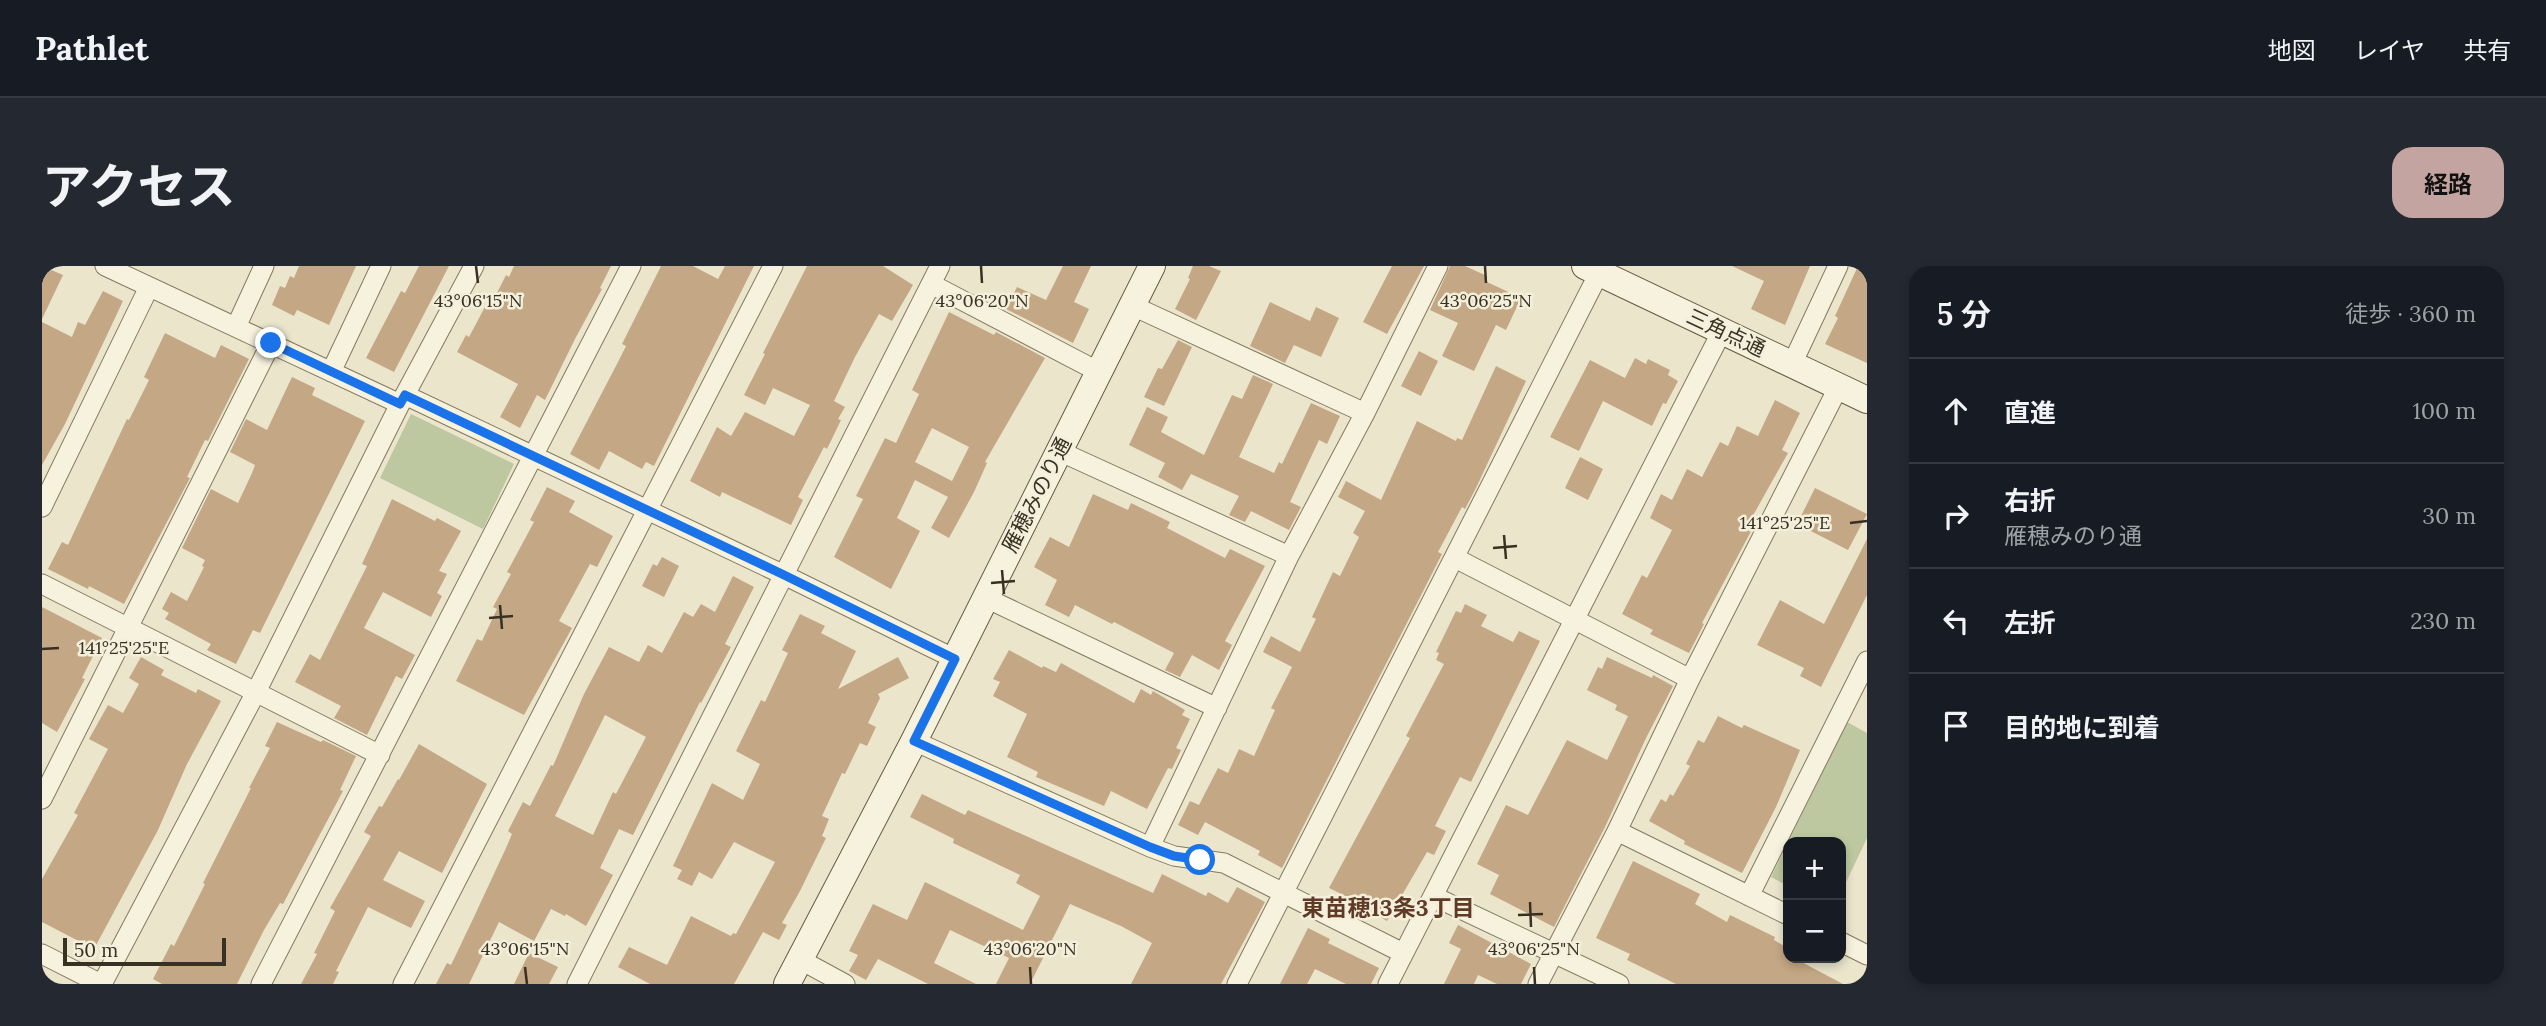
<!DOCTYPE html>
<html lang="ja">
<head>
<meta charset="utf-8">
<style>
  :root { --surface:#171b24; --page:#242831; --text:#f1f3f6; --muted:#9ea1a6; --line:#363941; --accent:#c4a4a0 }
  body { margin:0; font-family:Lora,"Noto Sans JP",serif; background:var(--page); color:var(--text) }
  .controls { position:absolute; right:21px; bottom:21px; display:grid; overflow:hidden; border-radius:14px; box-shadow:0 4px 10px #0003 }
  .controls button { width:63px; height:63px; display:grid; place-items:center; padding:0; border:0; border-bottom:2px solid var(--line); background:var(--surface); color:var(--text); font:35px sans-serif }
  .scale { position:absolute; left:21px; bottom:18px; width:163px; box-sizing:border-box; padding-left:7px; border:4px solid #383022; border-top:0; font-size:19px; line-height:24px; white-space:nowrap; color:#383022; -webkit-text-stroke:5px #f3efda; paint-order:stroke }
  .stop { position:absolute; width:21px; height:21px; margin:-16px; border:5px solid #1a73e8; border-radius:50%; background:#fff }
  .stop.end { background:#1a73e8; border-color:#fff; box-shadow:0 2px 7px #0008 }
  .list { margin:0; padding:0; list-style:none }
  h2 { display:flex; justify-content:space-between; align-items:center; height:91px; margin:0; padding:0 28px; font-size:30px }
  h2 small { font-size:23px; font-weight:400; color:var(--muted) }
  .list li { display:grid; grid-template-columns:46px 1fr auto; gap:21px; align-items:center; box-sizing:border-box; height:105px; padding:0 28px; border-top:2px solid var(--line) }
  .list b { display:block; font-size:26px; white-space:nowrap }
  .list p { margin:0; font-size:23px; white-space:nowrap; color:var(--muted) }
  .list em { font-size:23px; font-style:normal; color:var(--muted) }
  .icon { flex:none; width:38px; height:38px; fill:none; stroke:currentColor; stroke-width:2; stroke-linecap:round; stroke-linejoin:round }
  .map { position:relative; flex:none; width:1825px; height:718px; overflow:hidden; border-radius:21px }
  header { display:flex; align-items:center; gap:42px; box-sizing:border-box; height:98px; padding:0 35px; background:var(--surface); border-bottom:2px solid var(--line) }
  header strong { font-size:33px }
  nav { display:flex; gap:38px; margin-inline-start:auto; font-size:24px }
  .intro { display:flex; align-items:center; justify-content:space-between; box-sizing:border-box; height:168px; padding:0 42px }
  h1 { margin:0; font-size:49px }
  .button { padding:18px 32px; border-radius:21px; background:var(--accent); color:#111; font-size:24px; font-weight:700 }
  main { display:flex; gap:42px; padding:0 42px }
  aside { flex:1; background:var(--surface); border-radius:21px; box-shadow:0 4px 10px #0003 }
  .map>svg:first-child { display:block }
  .green { fill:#bdc8a0 }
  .building { fill:#c4a885; fill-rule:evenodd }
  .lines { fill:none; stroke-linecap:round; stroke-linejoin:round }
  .street-casing { stroke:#857961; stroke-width:21 }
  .secondary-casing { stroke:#685b44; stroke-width:28 }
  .street { stroke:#f6f2dd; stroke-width:19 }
  .secondary { stroke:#f6f2dd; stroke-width:26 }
  .route { stroke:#1a73e8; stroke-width:9 }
  .ticks { fill:none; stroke:#383022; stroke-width:2.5 }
  .labels { text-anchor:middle; stroke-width:5; stroke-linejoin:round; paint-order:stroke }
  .street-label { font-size:21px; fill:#383022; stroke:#f3efda }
  .neighbourhood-label { font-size:23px; font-weight:bold; fill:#603a26; stroke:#f3efda }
  .ticks-label { font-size:18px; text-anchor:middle; fill:#383022; stroke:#f3efda; stroke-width:5; stroke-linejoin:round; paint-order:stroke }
</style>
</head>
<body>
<header>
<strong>Pathlet</strong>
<nav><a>地図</a><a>レイヤ</a><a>共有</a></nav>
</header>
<div class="intro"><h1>アクセス</h1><a class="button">経路</a></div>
<main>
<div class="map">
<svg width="1825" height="718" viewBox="0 0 1825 718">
  <rect width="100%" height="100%" fill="#eae5cb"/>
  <!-- green -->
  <path class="green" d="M 369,148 L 472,198 L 441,263 L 338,212 Z
    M 1805,456 L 1825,467 L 1825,572 L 1799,627 L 1799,576 L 1746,576 L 1746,620 L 1729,611 Z"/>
  <!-- building -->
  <path class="building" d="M 0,0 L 21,9 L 0,53 Z
    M 257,0 L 314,0 L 287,59 L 255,44 L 252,50 L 230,39 L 238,20 L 243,22 L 248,10 L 252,12 Z
    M 377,0 L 407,0 L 352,106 L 324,92 L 359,25 L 363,27 Z
    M 472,0 L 569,0 L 558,22 L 560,23 L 533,73 L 503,134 L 495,129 L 478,162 L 458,151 L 476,118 L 415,86 L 424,69 L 427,71 L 445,37 L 449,39 L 464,9 L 467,11 Z
    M 619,0 L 651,0 L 676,13 L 683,0 L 712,0 L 612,200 L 604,196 L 600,203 L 567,185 L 557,204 L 528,188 L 576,96 L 584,80 L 580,78 Z
    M 765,0 L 841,0 L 871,19 L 850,55 L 837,48 L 813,91 L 792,135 L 803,141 L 796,153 L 799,154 L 785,183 L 782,181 L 756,231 L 761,234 L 749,259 L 680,226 L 678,231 L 648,215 L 675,161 L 689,170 L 703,146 L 752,170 L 768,139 L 731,122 L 723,139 L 702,129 L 723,88 L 721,87 Z
    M 1021,0 L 1049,0 L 1032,36 L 1047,43 L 1031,77 L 964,43 L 975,21 L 1004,34 Z
    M 1151,0 L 1167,0 L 1179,5 L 1154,54 L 1133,43 L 1148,13 L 1146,12 Z
    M 1350,0 L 1382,0 L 1345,68 L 1321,56 Z
    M 1408,0 L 1423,0 L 1445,10 L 1443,15 L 1479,32 L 1464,64 L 1454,59 L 1432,105 L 1400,90 L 1416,57 L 1388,44 Z
    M 1690,0 L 1768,0 L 1743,59 L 1709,43 L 1722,15 Z
    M 1816,0 L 1825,0 L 1825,97 L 1783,78 L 1796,52 L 1793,50 Z
    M 61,25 L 81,35 L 23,158 L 0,199 L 0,56 L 30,71 L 36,56 L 43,59 Z
    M 1228,36 L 1268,55 L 1274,41 L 1297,52 L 1279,91 L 1252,79 L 1243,97 L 1208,80 Z
    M 907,46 L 952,69 L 954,66 L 1003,92 L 943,196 L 945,197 L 932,226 L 907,272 L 889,262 L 906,231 L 873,214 L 855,252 L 878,265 L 849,323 L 792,291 L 821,233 L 814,230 L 843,172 L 854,177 L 877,128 L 870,124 ZM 890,162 L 927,181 L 910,215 L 873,196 Z
    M 123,67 L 173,92 L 179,79 L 207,93 L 166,175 L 163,174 L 145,211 L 148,212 L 82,338 L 47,320 L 46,323 L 6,303 L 20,276 L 26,279 L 85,153 L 87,154 L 107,114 L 102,111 Z
    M 1136,74 L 1150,81 L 1122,140 L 1102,131 L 1116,102 L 1120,103 Z
    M 1377,85 L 1396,95 L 1379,130 L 1359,120 Z
    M 1593,92 L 1604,98 L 1606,93 L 1628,104 L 1626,109 L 1636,115 L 1624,138 L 1621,137 L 1610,160 L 1561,135 L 1537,185 L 1508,171 L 1548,94 L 1583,112 Z
    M 1454,100 L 1484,115 L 1434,222 L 1423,243 L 1420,241 L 1396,286 L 1400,288 L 1240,602 L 1216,589 L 1218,585 L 1163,556 L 1156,569 L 1136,559 L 1148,535 L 1157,539 L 1176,502 L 1186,507 L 1197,483 L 1212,490 L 1233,444 L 1229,442 L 1250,401 L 1221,386 L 1229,370 L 1258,386 L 1274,353 L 1270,351 L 1291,306 L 1298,310 L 1317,271 L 1311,267 L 1323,245 L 1296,231 L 1304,215 L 1339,234 L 1375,155 L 1414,175 L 1415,172 L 1420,174 Z
    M 1211,109 L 1231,118 L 1197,191 L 1232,207 L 1237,196 L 1240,198 L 1269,137 L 1298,150 L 1285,178 L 1277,174 L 1248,236 L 1259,241 L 1247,264 L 1209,245 L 1203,256 L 1187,249 L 1197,230 L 1149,208 L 1140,224 L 1116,211 L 1123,197 L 1087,179 L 1105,141 L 1126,151 L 1119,166 L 1162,189 L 1190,129 L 1200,133 Z
    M 250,111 L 273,122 L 270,129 L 323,155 L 218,367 L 211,364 L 194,398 L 165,384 L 169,378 L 123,353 L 127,347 L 120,343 L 129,326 L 145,335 L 162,301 L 160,300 L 163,294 L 140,282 L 169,223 L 196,237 L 210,207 L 213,199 L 188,186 L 204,153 L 225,164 Z
    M 1733,134 L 1758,147 L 1740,184 L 1746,187 L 1709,253 L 1714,256 L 1660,357 L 1662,358 L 1647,387 L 1608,368 L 1611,364 L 1580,348 L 1600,309 L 1605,312 L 1630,264 L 1608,252 L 1619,228 L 1630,234 L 1645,203 L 1660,211 L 1678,176 L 1686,180 L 1695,160 L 1716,170 Z
    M 1538,191 L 1561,203 L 1546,234 L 1523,222 Z
    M 505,221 L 533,235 L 527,246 L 571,270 L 555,301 L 548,298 L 517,355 L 530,362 L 482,449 L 414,415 L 435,373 L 440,375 L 455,343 L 451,341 L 469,308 L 465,306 L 492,256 L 488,254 Z
    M 1773,222 L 1825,248 L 1806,284 L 1755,258 Z
    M 1051,228 L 1086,244 L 1089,237 L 1128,256 L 1125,262 L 1183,292 L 1188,283 L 1223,300 L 1183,375 L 1190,379 L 1177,404 L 1150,389 L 1138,411 L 1123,404 L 1132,387 L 1072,356 L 1070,358 L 1033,339 L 1027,351 L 1003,339 L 1015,314 L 992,301 L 1008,271 L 1027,281 Z
    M 350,233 L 393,255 L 395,252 L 419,265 L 397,305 L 405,308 L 395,327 L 400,330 L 389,351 L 341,326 L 322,362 L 373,389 L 360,413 L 354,410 L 325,469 L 292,452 L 299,440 L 253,416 L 268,388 L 278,394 L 325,300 L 320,298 Z
    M 1825,273 L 1825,329 L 1779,421 L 1758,410 L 1762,402 L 1715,379 L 1738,334 L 1782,358 Z
    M 620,291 L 637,300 L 622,331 L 600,320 L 611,298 L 615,300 Z
    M 691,310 L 712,321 L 683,378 L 689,381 L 659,437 L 658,436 L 591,569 L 577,563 L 558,602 L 571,609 L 544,660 L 524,648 L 523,650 L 509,643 L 492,675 L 457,656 L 427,718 L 394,718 L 405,697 L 409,699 L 431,653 L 464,582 L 470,568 L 466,565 L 481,536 L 488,540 L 509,499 L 511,500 L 542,428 L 567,381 L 597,396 L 606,379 L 620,387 L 642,346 L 651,351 L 659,338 L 673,346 ZM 563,449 L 604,471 L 574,528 L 571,526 L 551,569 L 513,550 Z
    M 1423,338 L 1445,349 L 1439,360 L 1471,376 L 1477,365 L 1498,375 L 1429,516 L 1418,511 L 1393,560 L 1404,565 L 1392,589 L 1385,586 L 1345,655 L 1328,645 L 1330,643 L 1287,622 L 1368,472 L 1364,470 L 1402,398 L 1394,394 L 1397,387 L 1394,386 L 1414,345 L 1419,347 Z
    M 0,341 L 60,372 L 40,412 L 43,413 L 15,466 L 0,457 Z
    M 758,348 L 783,360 L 779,367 L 814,385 L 796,423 L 856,391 L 867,412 L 836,428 L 838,432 L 826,457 L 834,461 L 825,480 L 818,477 L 803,508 L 800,507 L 780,550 L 787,553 L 780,570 L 784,572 L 758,625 L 740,657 L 745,659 L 737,674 L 721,666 L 692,718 L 608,718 L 576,701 L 587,681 L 625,699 L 649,650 L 689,670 L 691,667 L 694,668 L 733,596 L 692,576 L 670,613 L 657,606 L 650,620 L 635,613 L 640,604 L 631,600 L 670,517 L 701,534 L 718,498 L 694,485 L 719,434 L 723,436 L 746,387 L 740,384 Z
    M 967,384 L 1000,402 L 1001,400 L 1014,406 L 1019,397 L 1092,437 L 1099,423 L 1109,429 L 1111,425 L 1143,444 L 1140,449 L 1148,453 L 1134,482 L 1139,484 L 1130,503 L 1126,502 L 1105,543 L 1069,525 L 1062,540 L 994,511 L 996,506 L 965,491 L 985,448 L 951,430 L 958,416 L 951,413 Z
    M 99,391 L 122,404 L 119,409 L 154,427 L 156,423 L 179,435 L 145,498 L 116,564 L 52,683 L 0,656 L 0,613 L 36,549 L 32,547 L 66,483 L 47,473 L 66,439 L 81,447 L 97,418 L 87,412 Z
    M 1565,391 L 1610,412 L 1611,409 L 1631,420 L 1605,470 L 1563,561 L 1512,661 L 1448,628 L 1457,609 L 1435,598 L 1464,539 L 1486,549 L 1525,474 L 1565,494 L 1586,450 L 1573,444 L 1575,439 L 1545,424 L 1556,401 L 1560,403 Z
    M 1676,450 L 1700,462 L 1702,459 L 1758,484 L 1734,541 L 1700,607 L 1642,578 L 1643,575 L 1607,555 L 1619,533 L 1624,536 L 1628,528 L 1631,530 L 1648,500 L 1644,498 L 1656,474 L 1662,477 Z
    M 235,456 L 279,476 L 281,474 L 314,490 L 298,524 L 301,525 L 241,638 L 238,637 L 222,664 L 195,718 L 120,718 L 111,713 L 129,678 L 132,680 L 163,618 L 161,617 L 209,522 L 207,522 L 228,482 L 223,480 Z
    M 377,478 L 445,518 L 400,607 L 357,585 L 341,614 L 383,635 L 369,662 L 326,641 L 294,705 L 297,706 L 291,718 L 259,718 L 275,688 L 272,687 L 293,645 L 288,642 L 329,570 L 322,566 L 337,540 L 340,541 L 356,513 L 357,514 Z
    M 880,528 L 923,549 L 926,544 L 1111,627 L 1120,608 L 1164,630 L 1166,626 L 1186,637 L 1195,621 L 1223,636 L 1179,718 L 1089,718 L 1110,677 L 1079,660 L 1028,638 L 988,718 L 954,718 L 967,692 L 908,664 L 892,697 L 934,718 L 886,718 L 836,693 L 824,714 L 807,705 L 816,689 L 807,685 L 831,638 L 865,654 L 883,616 L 981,664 L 998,630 L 974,617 L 978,609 L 911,577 L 912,573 L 868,551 Z
    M 1591,595 L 1658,628 L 1653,638 L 1685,656 L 1688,649 L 1733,671 L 1732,674 L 1746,682 L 1746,692 L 1752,692 L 1801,718 L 1634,718 L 1585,694 L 1588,688 L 1554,672 Z
    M 1416,659 L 1489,698 L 1479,718 L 1455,718 L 1436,709 L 1432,718 L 1402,718 L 1419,683 L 1407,677 Z
    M 1266,662 L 1288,673 L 1286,677 L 1337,702 L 1329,718 L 1304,718 L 1273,703 L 1265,718 L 1238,718 Z
    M 487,687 L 516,701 L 507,718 L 472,718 Z"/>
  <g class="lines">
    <defs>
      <path id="street" d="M 63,0 L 358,138
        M 889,18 L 1057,106
        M 1091,40 L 1323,147
        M 194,61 L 222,0
        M 1750,98 L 1796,0
        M 289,106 L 339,0
        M 363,129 L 740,308 L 913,393
        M 1017,185 L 1247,290
        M 0,241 L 107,21
        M 1413,292 L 1648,413
        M 0,318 L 338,489
        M 944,332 L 1175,442
        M 872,475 L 1108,581 L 1132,590 L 1182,597 L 1361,687
        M 0,533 L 229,77
        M 1575,565 L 1746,649
        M 1108,581 L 1247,290 L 1323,147 L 1396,0
        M 1391,630 L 1577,718
        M 1707,630 L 1825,395
        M 1799,676 L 1825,689
        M 0,688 L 59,718
        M 757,693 L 803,718
        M 60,718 L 214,426 L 358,138 L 432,0
        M 219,718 L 589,0
        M 361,718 L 731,0
        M 535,718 L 898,0
        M 1195,718 L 1557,7
        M 1346,718 L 1680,65
        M 1496,718 L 1575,565 L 1648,413 L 1797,120"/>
      <path id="secondary" d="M 1543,0 L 1825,134
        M 745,718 L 872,475 L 1110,0"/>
    </defs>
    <!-- street casing -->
    <use href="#street" class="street-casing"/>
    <!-- secondary casing -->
    <use href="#secondary" class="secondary-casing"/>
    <!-- street -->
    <use href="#street" class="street"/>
    <!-- secondary -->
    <use href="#secondary" class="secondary"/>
  </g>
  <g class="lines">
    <!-- route -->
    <path class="route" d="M 229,77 L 358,138 L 363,129 L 740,308 L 913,393 L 872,475 L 1108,581 L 1132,590 L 1158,594"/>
  </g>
  <!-- ticks -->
  <path class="ticks" d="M 434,0 L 436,17M 939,0 L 940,17M 1443,0 L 1444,17M 1808,257 L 1825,255M 1462,269 L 1464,293M 1451,282 L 1475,280M 960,304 L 962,328M 949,317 L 973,315M 458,339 L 460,363M 447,352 L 471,350M 0,383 L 17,382M 1488,636 L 1489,661M 1476,649 L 1501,648M 483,701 L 485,718M 988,701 L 989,718M 1492,701 L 1493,718"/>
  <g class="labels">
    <!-- street labels -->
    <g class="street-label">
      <text transform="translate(1684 67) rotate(25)" y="7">三角点通</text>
      <text transform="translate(995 229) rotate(-63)" y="7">雁穂みのり通</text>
    </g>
    <!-- neighbourhood labels -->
    <g class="neighbourhood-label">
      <text x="1346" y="650">東苗穂13条3丁目</text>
    </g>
  </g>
  <g class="ticks-label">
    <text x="436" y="41">43°06'15"N</text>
    <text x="940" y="41">43°06'20"N</text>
    <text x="1444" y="41">43°06'25"N</text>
    <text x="1743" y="263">141°25'25"E</text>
    <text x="82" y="388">141°25'25"E</text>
    <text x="483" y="689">43°06'15"N</text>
    <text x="988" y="689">43°06'20"N</text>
    <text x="1492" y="689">43°06'25"N</text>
  </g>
</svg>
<div class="controls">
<button>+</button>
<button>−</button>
</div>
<div class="scale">50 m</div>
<div class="stop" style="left:1158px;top:594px"></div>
<div class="stop end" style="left:229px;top:77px"></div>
</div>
<aside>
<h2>5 分<small>徒歩 · 360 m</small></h2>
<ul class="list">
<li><svg class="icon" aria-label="ahead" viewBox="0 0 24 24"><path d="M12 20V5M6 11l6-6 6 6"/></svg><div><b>直進</b></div><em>100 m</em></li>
<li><svg class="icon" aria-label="right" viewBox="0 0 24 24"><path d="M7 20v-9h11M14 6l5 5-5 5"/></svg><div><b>右折</b><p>雁穂みのり通</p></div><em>30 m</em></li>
<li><svg class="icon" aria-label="left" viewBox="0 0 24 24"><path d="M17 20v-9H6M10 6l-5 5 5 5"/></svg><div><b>左折</b></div><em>230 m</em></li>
<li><svg class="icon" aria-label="arrive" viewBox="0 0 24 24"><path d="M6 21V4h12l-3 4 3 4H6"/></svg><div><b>目的地に到着</b></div></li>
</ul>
</aside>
</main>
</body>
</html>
